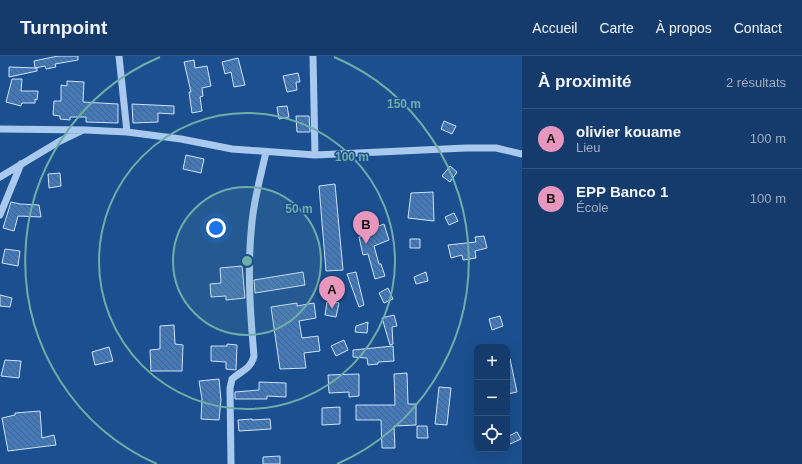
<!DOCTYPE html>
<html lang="fr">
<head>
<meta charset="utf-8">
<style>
  :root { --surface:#143b6b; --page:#1d4271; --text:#f1f3f6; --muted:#9dadc1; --line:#33557e; --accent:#e797bd }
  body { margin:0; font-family:Helvetica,sans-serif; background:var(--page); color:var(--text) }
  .controls { position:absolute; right:12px; bottom:12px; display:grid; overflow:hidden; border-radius:8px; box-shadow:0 4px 16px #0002 }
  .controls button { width:36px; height:36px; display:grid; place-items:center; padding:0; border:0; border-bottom:1px solid var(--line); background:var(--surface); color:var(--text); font:20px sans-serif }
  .you { position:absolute; left:216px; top:172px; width:14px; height:14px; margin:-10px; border:3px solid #fff; border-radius:50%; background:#1a73e8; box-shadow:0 0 0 6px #1a73e833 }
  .badge { display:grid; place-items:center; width:26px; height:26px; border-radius:50%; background:var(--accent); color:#111; font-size:13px; font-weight:700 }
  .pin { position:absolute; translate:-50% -33px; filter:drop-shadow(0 1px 2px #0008) }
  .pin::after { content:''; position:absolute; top:21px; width:14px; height:12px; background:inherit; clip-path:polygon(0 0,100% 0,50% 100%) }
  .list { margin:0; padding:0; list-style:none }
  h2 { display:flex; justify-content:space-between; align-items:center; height:52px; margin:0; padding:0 16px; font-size:17px }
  h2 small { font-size:13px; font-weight:400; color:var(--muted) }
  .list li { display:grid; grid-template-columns:26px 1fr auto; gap:12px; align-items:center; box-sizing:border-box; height:60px; padding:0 16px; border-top:1px solid var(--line) }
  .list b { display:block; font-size:15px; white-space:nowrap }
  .list p { margin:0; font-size:13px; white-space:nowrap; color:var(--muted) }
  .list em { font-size:13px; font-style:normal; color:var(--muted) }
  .icon { flex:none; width:22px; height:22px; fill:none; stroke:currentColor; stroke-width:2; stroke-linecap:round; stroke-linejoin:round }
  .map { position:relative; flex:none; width:522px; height:408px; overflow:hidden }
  header { display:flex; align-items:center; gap:24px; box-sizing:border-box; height:56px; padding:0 20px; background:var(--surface); border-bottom:1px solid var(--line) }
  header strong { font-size:19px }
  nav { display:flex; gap:22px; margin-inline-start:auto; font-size:14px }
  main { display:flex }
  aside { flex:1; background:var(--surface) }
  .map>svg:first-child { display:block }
  .building { fill:url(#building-back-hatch); stroke:#cfe3fa }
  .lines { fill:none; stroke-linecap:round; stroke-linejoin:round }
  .minor { stroke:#a9c9ee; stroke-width:7 }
  .ring { fill:none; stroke:#6fada8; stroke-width:2 }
  .centre { fill:#6fada8; stroke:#1b4f8f; stroke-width:2 }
  .ring-label { font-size:12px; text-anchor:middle; font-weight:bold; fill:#6fada8; stroke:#1b4f8f; stroke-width:3; stroke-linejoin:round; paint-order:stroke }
</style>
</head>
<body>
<header>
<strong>Turnpoint</strong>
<nav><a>Accueil</a><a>Carte</a><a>À propos</a><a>Contact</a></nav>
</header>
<main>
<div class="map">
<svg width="522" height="408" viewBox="0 0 522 408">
  <defs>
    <pattern id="building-back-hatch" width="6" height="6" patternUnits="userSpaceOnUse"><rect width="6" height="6" fill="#4478b7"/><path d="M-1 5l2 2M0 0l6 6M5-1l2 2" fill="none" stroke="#486282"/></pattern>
  </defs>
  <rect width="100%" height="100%" fill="#1b4f8f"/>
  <!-- building -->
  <path class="building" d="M 58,0 L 78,0 L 78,4 L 55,8 L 56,11 L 46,13 L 45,10 L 35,12 L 34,5 Z
    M 238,2 L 245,29 L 234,31 L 231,16 L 225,18 L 222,6 Z
    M 194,4 L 195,12 L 207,10 L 211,30 L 202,32 L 203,40 L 200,41 L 202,55 L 192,57 L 189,36 L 191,36 L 184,6 Z
    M 9,11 L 37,12 L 37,15 L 9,21 Z
    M 298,17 L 300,26 L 296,26 L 297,34 L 287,36 L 283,20 Z
    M 12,23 L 22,23 L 21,35 L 38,35 L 37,44 L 35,43 L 35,47 L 22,47 L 21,50 L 6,46 Z
    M 67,25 L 84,26 L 83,46 L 118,48 L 118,67 L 86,66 L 86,61 L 70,61 L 70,64 L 60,63 L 60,60 L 53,59 L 54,45 L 61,45 L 61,29 L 67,30 Z
    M 132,48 L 174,50 L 174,58 L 158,57 L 158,66 L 133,67 Z
    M 287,50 L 289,61 L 279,63 L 277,51 Z
    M 296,60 L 309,60 L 310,76 L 297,76 Z
    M 444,65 L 456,70 L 452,78 L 441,73 Z
    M 186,99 L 204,103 L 201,117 L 183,113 Z
    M 450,110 L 457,116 L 450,126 L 442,120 Z
    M 60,117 L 61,130 L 49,132 L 48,118 Z
    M 335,128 L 343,214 L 326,215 L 319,130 Z
    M 433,136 L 434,165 L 408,162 L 411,137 Z
    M 11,146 L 20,148 L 39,149 L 41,161 L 18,160 L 14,175 L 3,172 Z
    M 454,157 L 458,165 L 449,169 L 445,161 Z
    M 384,168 L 389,184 L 374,190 L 379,208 L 381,208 L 385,220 L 375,223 L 368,198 L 363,199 L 359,181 L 375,177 L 373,172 Z
    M 484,180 L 487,192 L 475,195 L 476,202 L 463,204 L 462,199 L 451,202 L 448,189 L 476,186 L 475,181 Z
    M 410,183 L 420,183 L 420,192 L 410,192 Z
    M 5,193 L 20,195 L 18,210 L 2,207 Z
    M 242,210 L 245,242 L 226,244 L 226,240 L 211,241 L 210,228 L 221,227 L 220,212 Z
    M 303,216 L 305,229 L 255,237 L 254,224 Z
    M 356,216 L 364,249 L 359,251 L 347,218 Z
    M 426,216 L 428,225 L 416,228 L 414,221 Z
    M 388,232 L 393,243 L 384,247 L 379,237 Z
    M 0,239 L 12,242 L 10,251 L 0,250 Z
    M 327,246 L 339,247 L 336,261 L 325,259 Z
    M 297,247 L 297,250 L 314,247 L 316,262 L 299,265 L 302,282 L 318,280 L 320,295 L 304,297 L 306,312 L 280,313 L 271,251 Z
    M 394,259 L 397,270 L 392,271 L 393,288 L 390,289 L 382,262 Z
    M 500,260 L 503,270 L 492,274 L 489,263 Z
    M 368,266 L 367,277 L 355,276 L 356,270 Z
    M 174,269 L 175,288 L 183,289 L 182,315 L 151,315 L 150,294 L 160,293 L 160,270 Z
    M 344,284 L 348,294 L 336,300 L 331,290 Z
    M 227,288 L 237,289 L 236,314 L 226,313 L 226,306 L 211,305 L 211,290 L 227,290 Z
    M 393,290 L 394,305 L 378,306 L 378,308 L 368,309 L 367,302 L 353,301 L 353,294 Z
    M 109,291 L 113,305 L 95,309 L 92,296 Z
    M 510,303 L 517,336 L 507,338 L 507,304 Z
    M 5,304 L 21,305 L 19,322 L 1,320 Z
    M 407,317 L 408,348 L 416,348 L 416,369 L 394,370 L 395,392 L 382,392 L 381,364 L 356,364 L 356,349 L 395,349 L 394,318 Z
    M 359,318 L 359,340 L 349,341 L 349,336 L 329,337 L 328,319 Z
    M 219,323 L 221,344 L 219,364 L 201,363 L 202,343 L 199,325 Z
    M 259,326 L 286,327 L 286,341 L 267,340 L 267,343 L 235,343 L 235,336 L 259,334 Z
    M 439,331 L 451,332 L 447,369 L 435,368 Z
    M 340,351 L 340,368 L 322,369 L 322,352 Z
    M 40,355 L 42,382 L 54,379 L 56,389 L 8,395 L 2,362 L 15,359 L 15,357 Z
    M 252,363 L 252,364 L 270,363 L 271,373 L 239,375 L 238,364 Z
    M 417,370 L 427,370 L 428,382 L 417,382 Z
    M 517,376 L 521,383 L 510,388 L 507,381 Z
    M 280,400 L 280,408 L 263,408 L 263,401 Z"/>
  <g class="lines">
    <!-- minor -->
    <path class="minor" d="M 119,0 L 127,76
      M 313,0 L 315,99
      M 0,73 L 85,74 L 127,76 L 181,83 L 232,93 L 315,99 L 466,92 L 496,92 L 522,98
      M 0,121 L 60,85 L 83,74
      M 0,159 L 21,108
      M 231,408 L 230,332 L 232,323 C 241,315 251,313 254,300 C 250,255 247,211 252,166 C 254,143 261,119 266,96"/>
  </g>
  <!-- distance rings -->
  <circle cx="247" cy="205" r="74" fill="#6fada8" fill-opacity=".12"/>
  <g class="ring">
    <circle cx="247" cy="205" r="74"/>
    <circle cx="247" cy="205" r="148"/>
    <path d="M157 408A222 222 0 0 1 160 1M334 1A222 222 0 0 1 337 408"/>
  </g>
  <circle cx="247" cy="205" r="6" class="centre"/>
  <g class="ring-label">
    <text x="404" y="52">150 m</text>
    <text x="352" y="105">100 m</text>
    <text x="299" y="157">50 m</text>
  </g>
</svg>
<div class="controls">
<button>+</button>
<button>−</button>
<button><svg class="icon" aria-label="locate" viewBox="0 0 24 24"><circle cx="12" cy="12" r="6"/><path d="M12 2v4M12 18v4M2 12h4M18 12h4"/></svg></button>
</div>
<div class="you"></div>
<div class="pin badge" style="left:332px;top:253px">A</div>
<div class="pin badge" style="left:366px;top:188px">B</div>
</div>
<aside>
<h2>À proximité<small>2 résultats</small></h2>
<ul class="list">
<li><span class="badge">A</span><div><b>olivier kouame</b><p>Lieu</p></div><em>100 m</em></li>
<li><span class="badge">B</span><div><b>EPP Banco 1</b><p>École</p></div><em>100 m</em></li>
</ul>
</aside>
</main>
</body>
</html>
